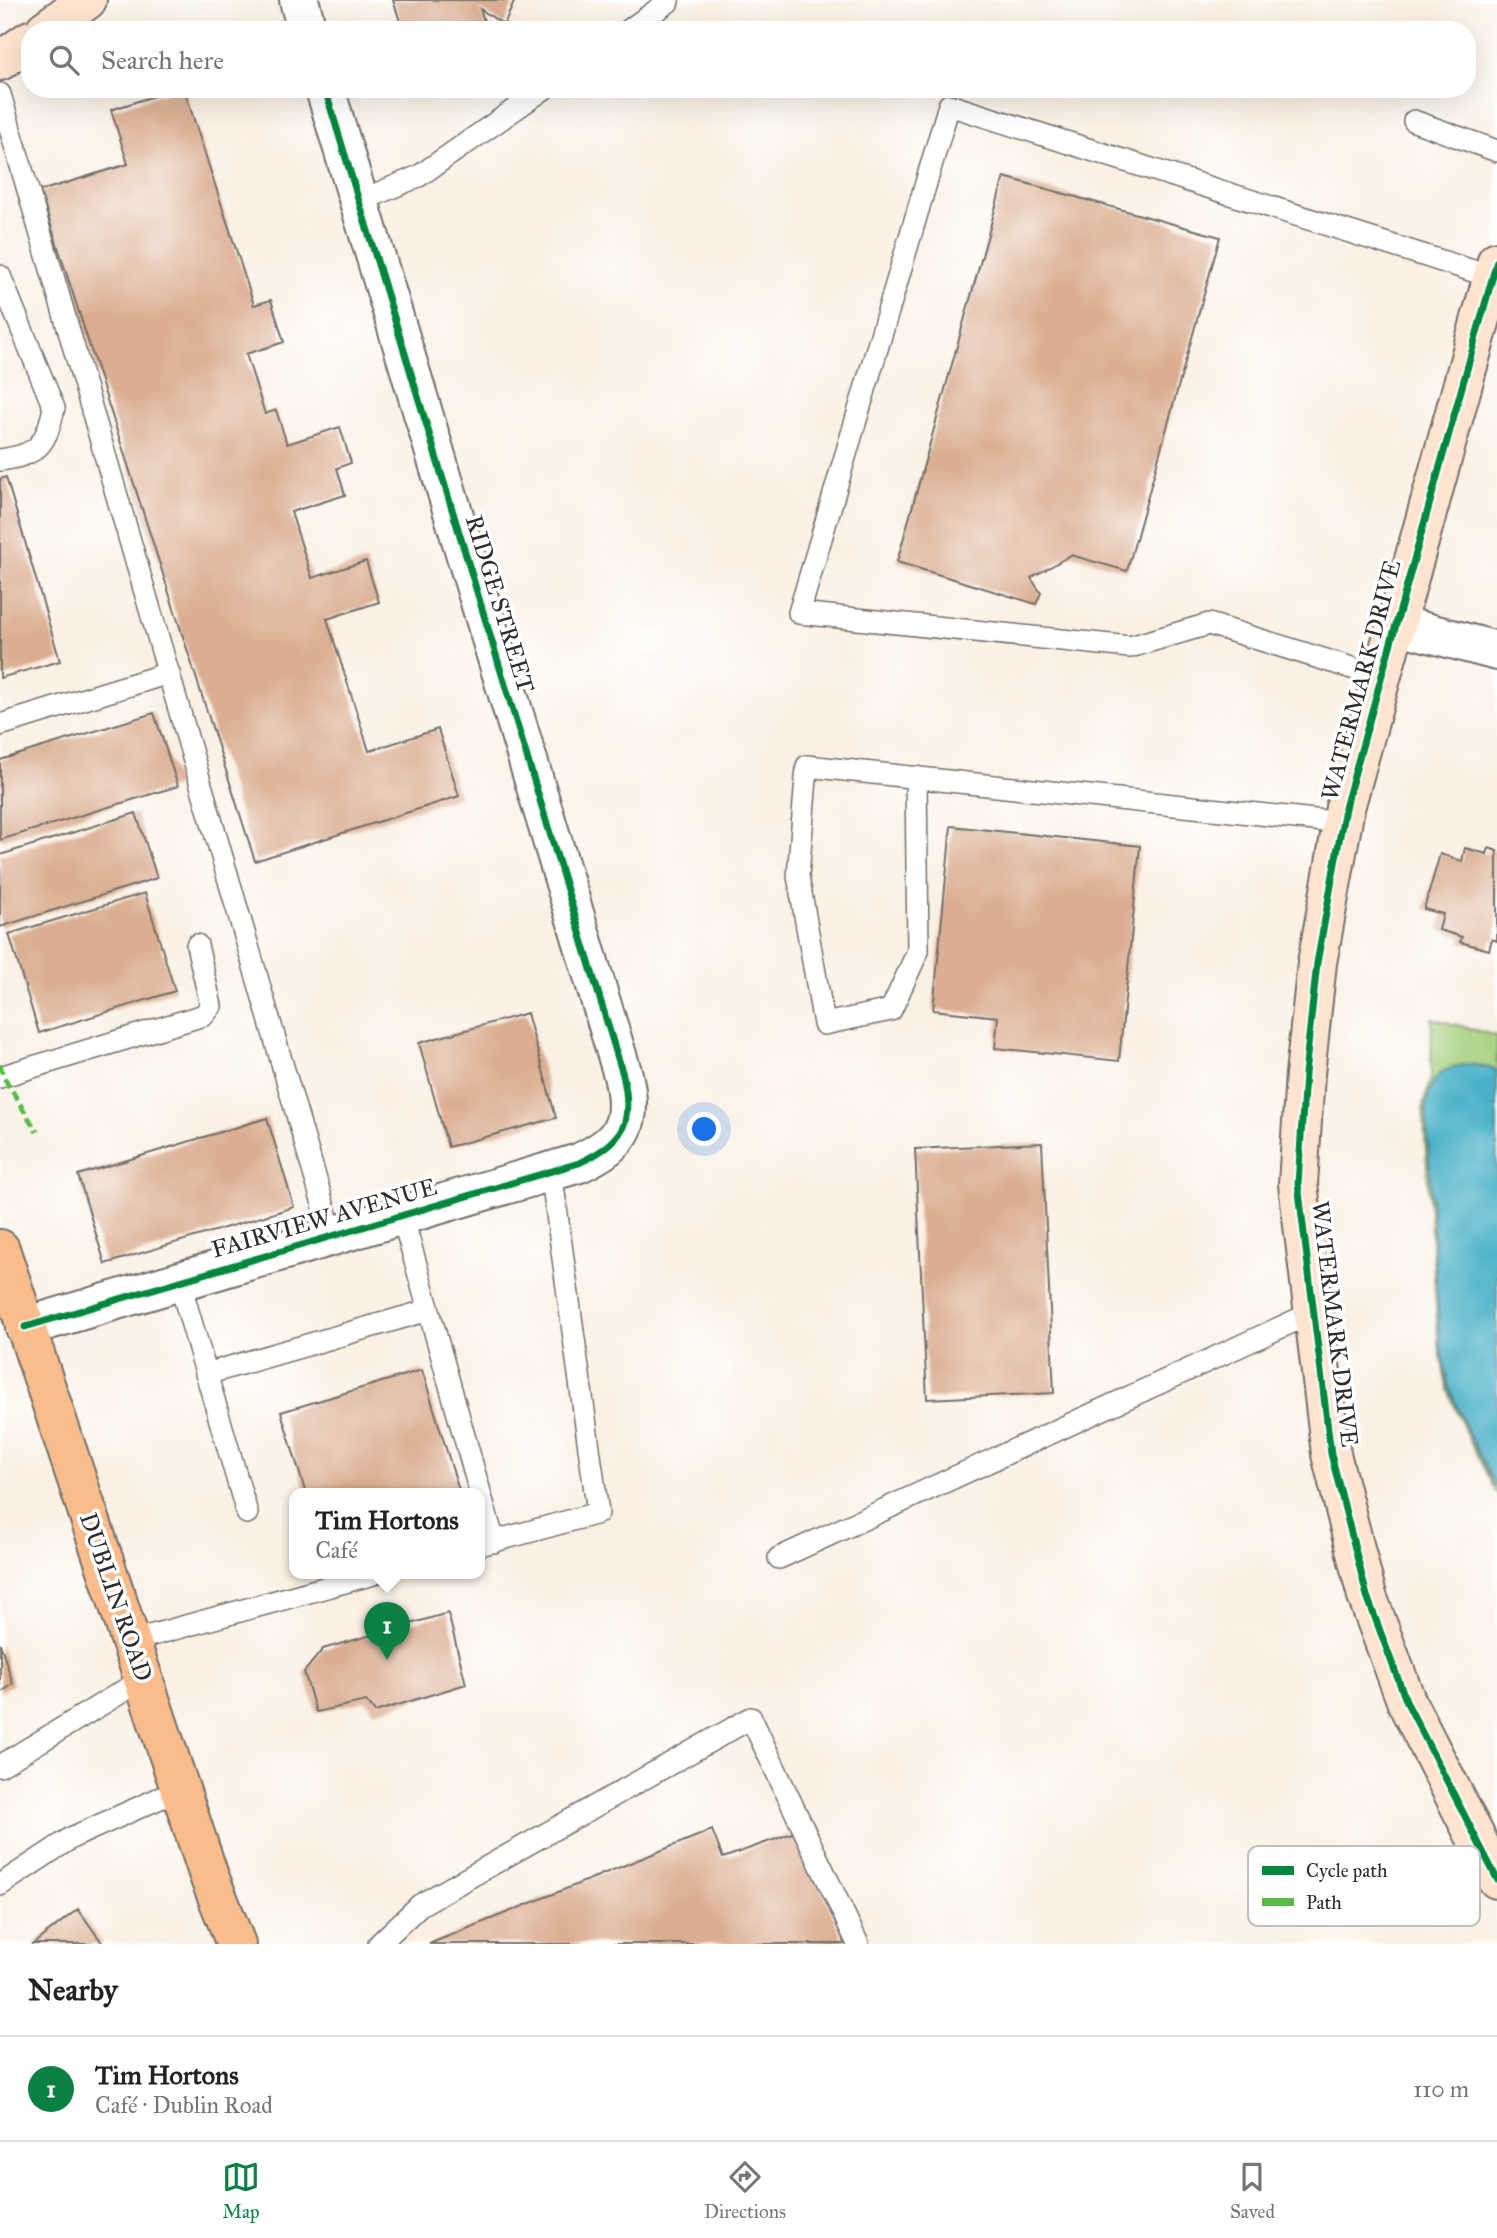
<!DOCTYPE html>
<html lang="en">
<head>
<meta charset="utf-8">
<style>
  :root { --surface:#fff; --page:#f6f6f6; --text:#222; --muted:#767676; --line:#e0e0e0; --accent:#0b8043 }
  body { margin:0; font-family:"IM FELL Great Primer",serif; background:var(--page); color:var(--text) }
  .you { position:absolute; left:705px; top:1130px; width:24px; height:24px; margin:-18px; border:5px solid #fff; border-radius:50%; background:#1a73e8; box-shadow:0 0 0 10px #1a73e833 }
  .badge { display:grid; place-items:center; width:46px; height:46px; border-radius:50%; background:var(--accent); color:#fff; font-size:23px; font-weight:700 }
  .pin { position:absolute; translate:-50% -58px; filter:drop-shadow(0 2px 4px #0008) }
  .pin::after { content:''; position:absolute; top:37px; width:24px; height:21px; background:inherit; clip-path:polygon(0 0,100% 0,50% 100%) }
  .popup { position:absolute; left:289px; top:1488px; width:196px; height:91px; box-sizing:border-box; display:grid; place-content:center; border-radius:14px; background:var(--surface); filter:drop-shadow(0 2px 5px #0005); font-size:23px; white-space:nowrap; color:var(--muted) }
  .popup b { font-size:26px; color:var(--text) }
  .popup::after { content:''; position:absolute; left:50%; top:100%; margin-left:-14px; border:14px solid transparent; border-top-color:var(--surface) }
  .list { margin:0; padding:0; list-style:none }
  h2 { display:flex; justify-content:space-between; align-items:center; height:91px; margin:0; padding:0 28px; font-size:30px }
  h2 small { font-size:23px; font-weight:400; color:var(--muted) }
  .list li { display:grid; grid-template-columns:46px 1fr auto; gap:21px; align-items:center; box-sizing:border-box; height:105px; padding:0 28px; border-top:2px solid var(--line) }
  .list b { display:block; font-size:26px; white-space:nowrap }
  .list p { margin:0; font-size:23px; white-space:nowrap; color:var(--muted) }
  .list em { font-size:23px; font-style:normal; color:var(--muted) }
  .icon { flex:none; width:38px; height:38px; fill:none; stroke:currentColor; stroke-width:2; stroke-linecap:round; stroke-linejoin:round }
  .map { position:relative; flex:none; width:1497px; height:1944px; overflow:hidden }
  .search { position:absolute; background:var(--surface); box-shadow:0 7px 28px #0002; left:21px; right:21px; top:21px; height:77px; display:flex; align-items:center; gap:18px; box-sizing:border-box; padding:0 24px; border-radius:28px; color:var(--muted); font-size:26px }
  .sheet { height:196px; background:var(--surface) }
  nav { display:flex; justify-content:space-around; align-items:center; box-sizing:border-box; height:98px; border-top:2px solid var(--line); background:var(--surface); font-size:19px; color:var(--muted) }
  nav a { display:grid; justify-items:center; gap:4px }
  nav .on { color:var(--accent) }
  .map>svg:first-child { display:block }
  .green { fill:#a4cf7b; stroke:#687d53; stroke-width:2 }
  .water { fill:#48b1c7; stroke:#3a6e79; stroke-width:2 }
  .building { fill:#dbae91 }
  .lines { fill:none; stroke-linecap:round; stroke-linejoin:round }
  .lane-casing { stroke:#73706b; stroke-width:24 }
  .street-casing { stroke:#73706b; stroke-width:42 }
  .secondary-casing { stroke:#73706b; stroke-width:42 }
  .primary-casing { stroke:#73706b; stroke-width:42 }
  .lane { stroke:#fff; stroke-width:21 }
  .street { stroke:#fff; stroke-width:38 }
  .secondary { stroke:#fde4d0; stroke-width:38 }
  .primary { stroke:#f9bc8a; stroke-width:38 }
  .quiet { stroke:#58b947; stroke-width:5; stroke-dasharray:10 5; stroke-linecap:butt }
  .cycleway-casing { stroke:#fff; stroke-width:11 }
  .cycleway { stroke:#00873e; stroke-width:7 }
  .labels { text-anchor:middle; stroke-width:7; stroke-linejoin:round; paint-order:stroke }
  .street-label { font-size:24px; fill:#2b2b2b; stroke:#fff }
  .key { fill:#fff; stroke:#bfbfbf; stroke-width:2 }
  .key-label { font-size:19px; fill:#2b2b2b }
</style>
</head>
<body>
<div class="map">
<svg width="1497" height="1944" viewBox="0 0 1497 1944">
  <rect width="100%" height="100%" fill="#fff"/>
  <filter id="ink" filterUnits="userSpaceOnUse"><feTurbulence type="fractalNoise" baseFrequency=".0143" numOctaves="2"/><feDisplacementMap in="SourceGraphic" scale="14" xChannelSelector="R" yChannelSelector="G"/><feConvolveMatrix kernelMatrix="1 2 1 2 8 2 1 2 1" color-interpolation-filters="sRGB"/></filter>
  <filter id="wash" filterUnits="userSpaceOnUse"><feTurbulence type="fractalNoise" baseFrequency=".00686" numOctaves="4" result="noise"/><feDisplacementMap in="SourceGraphic" scale="28" xChannelSelector="R" yChannelSelector="G"/><feGaussianBlur stdDeviation="1.57" result="paint"/><feColorMatrix in="noise" values="0 0 0 0 0 0 0 0 0 0 0 0 0 0 0 0 0 1.4 0 .05"/><feComposite in="paint" operator="in"/></filter>
  <g filter="url(#wash)">
    <rect width="100%" height="100%" fill="#faf0e3"/>
    <!-- green -->
    <path class="green" d="M 1432,1018 L 1497,1036 L 1497,1070 L 1471,1064 L 1426,1104 L 1440,1340 L 1449,1387 L 1497,1494 L 1468,1438 L 1447,1388 L 1438,1341 L 1423,1105 L 1431,1078 Z"/>
    <!-- water -->
    <path class="water" d="M 1471,1064 L 1497,1070 L 1497,1488 L 1470,1437 L 1449,1387 L 1440,1340 L 1426,1104 C 1434,1075 1439,1067 1471,1064 Z"/>
    <g id="blocks">
      <!-- building -->
      <path class="building" d="M 393,0 L 515,0 L 504,25 L 480,9 L 487,30 L 403,30 Z
        M 175,89 L 184,89 L 254,305 L 271,300 L 284,342 L 246,354 L 265,414 L 276,410 L 287,444 L 340,427 L 351,463 L 337,468 L 345,495 L 291,512 L 312,578 L 366,561 L 379,602 L 327,619 L 369,751 L 438,729 L 459,796 L 255,861 L 40,191 L 128,164 L 111,110 Z
        M 1004,177 L 1220,237 L 1127,571 L 1071,555 L 1031,578 L 1041,593 L 1036,604 L 897,562 Z
        M 6,477 L 60,661 L 0,678 L 0,479 Z
        M 154,713 L 178,786 L 0,840 L 0,760 Z
        M 136,813 L 157,878 L 0,927 L 0,855 Z
        M 951,826 L 1140,846 L 1119,1061 L 995,1048 L 998,1017 L 933,1010 Z
        M 1465,848 L 1487,854 L 1489,848 L 1497,851 L 1497,941 L 1492,939 L 1489,950 L 1460,942 L 1462,937 L 1439,930 L 1443,914 L 1424,909 L 1440,854 L 1462,861 Z
        M 145,893 L 175,991 L 39,1033 L 9,934 Z
        M 527,1013 L 556,1118 L 448,1147 L 419,1043 Z
        M 267,1118 L 294,1207 L 105,1264 L 78,1175 Z
        M 1042,1143 L 1054,1393 L 927,1399 L 915,1149 Z
        M 422,1370 L 460,1494 L 306,1494 L 281,1412 Z
        M 448,1613 L 466,1684 L 375,1712 L 366,1701 L 316,1712 L 304,1672 L 323,1649 Z
        M 0,1643 L 13,1684 L 0,1693 Z
        M 712,1830 L 723,1858 L 798,1831 L 845,1944 L 429,1944 Z
        M 78,1909 L 103,1944 L 33,1944 Z"/>
    </g>
  </g>
  <g filter="url(#ink)">
    <use href="#blocks" fill-opacity="0" stroke="#73706b" stroke-width="2"/>
    <g class="lines">
      <defs>
        <path id="lane" d="M 629,30 L 668,2
          M 0,94 L 332,1235
          M 1414,121 L 1497,151
          M 358,202 L 419,176 L 544,89
          M 0,276 L 54,408 C 46,445 38,455 0,460
          M 1381,677 L 1209,624 L 1130,647 L 799,613 L 949,105 L 1492,277
          M 0,725 L 169,673
          M 916,777 L 918,951 L 891,1010 L 824,1024 L 798,876 L 807,766 L 1343,823
          M 0,1077 L 204,1015 L 211,1006 L 197,945
          M 402,1215 L 494,1542
          M 179,1280 L 247,1513
          M 206,1374 L 429,1310
          M 480,1545 L 598,1513 L 551,1171
          M 779,1558 L 1314,1312
          M 131,1641 L 374,1574
          M 0,1766 L 143,1679
          M 0,1885 L 71,1838 L 180,1789
          M 379,1944 L 420,1905 L 751,1718 L 858,1944"/>
        <path id="street" d="M 299,0 L 307,30
          M 1395,624 L 1497,651
          M 25,1327 L 579,1163 C 624,1142 634,1123 623,1075 L 325,89"/>
        <path id="secondary" d="M 45,30 L 87,0
          M 0,61 L 30,40
          M 1497,261 L 1345,808 L 1317,963 L 1305,1074 L 1298,1184 L 1331,1454 L 1367,1596 L 1407,1703 L 1497,1879"/>
        <path id="primary" d="M 0,1249 L 209,1876 L 236,1944"/>
      </defs>
      <!-- lane casing -->
      <use href="#lane" class="lane-casing"/>
      <!-- street casing -->
      <use href="#street" class="street-casing"/>
      <!-- secondary casing -->
      <use href="#secondary" class="secondary-casing"/>
      <!-- primary casing -->
      <use href="#primary" class="primary-casing"/>
      <!-- lane -->
      <use href="#lane" class="lane"/>
      <!-- street -->
      <use href="#street" class="street"/>
      <!-- secondary -->
      <use href="#secondary" class="secondary"/>
      <!-- primary -->
      <use href="#primary" class="primary"/>
      <!-- quiet -->
      <path class="quiet" d="M 0,1064 L 3,1076 L 37,1132"/>
      <defs>
        <path id="cycleway" d="M 1497,261 L 1345,808 L 1317,963 L 1305,1074 L 1298,1184 L 1331,1454 L 1367,1596 L 1407,1703 L 1497,1879
          M 25,1327 L 579,1163 C 624,1142 634,1123 623,1075 L 325,89"/>
      </defs>
      <!-- cycleway casing -->
      <use href="#cycleway" class="cycleway-casing"/>
      <!-- cycleway -->
      <use href="#cycleway" class="cycleway"/>
    </g>
  </g>
  <g class="labels">
    <!-- street labels -->
    <g class="street-label">
      <text transform="translate(500 604) rotate(73)" y="8">RIDGE STREET</text>
      <text transform="translate(1361 680) rotate(-75)" y="8">WATERMARK DRIVE</text>
      <text transform="translate(324 1218) rotate(-16)" y="8">FAIRVIEW AVENUE</text>
      <text transform="translate(1335 1324) rotate(83)" y="8">WATERMARK DRIVE</text>
      <text transform="translate(116 1597) rotate(71)" y="8">DUBLIN ROAD</text>
    </g>
  </g>
  <!-- legend -->
  <rect x="1248" y="1846" width="232" height="80" rx="10" class="key"/>
  <rect x="1262" y="1866" width="32" height="9" fill="#00873e"/>
  <rect x="1262" y="1898" width="32" height="8" fill="#58b947"/>
  <g class="key-label">
    <text x="1306" y="1877">Cycle path</text>
    <text x="1306" y="1909">Path</text>
  </g>
</svg>
<div class="you"></div>
<div class="pin badge" style="left:387px;top:1660px">1</div>
<div class="popup"><b>Tim Hortons</b>Café</div>
<div class="search"><svg class="icon" aria-label="search" viewBox="0 0 24 24"><circle cx="10" cy="10" r="6"/><path d="M15 15l6 6"/></svg>Search here</div>
</div>
<section class="sheet">
<h2>Nearby<small></small></h2>
<ul class="list">
<li><span class="badge">1</span><div><b>Tim Hortons</b><p>Café · Dublin Road</p></div><em>110 m</em></li>
</ul>
</section>
<nav>
<a class="on"><svg class="icon" aria-label="map" viewBox="0 0 24 24"><path d="M3 6l6-2 6 2 6-2v14l-6 2-6-2-6 2zM9 4v14M15 6v14"/></svg>Map</a>
<a><svg class="icon" aria-label="directions" viewBox="0 0 24 24"><path d="M12 3l9 9-9 9-9-9zM9 14v-3h6M13 9l2 2-2 2"/></svg>Directions</a>
<a><svg class="icon" aria-label="saved" viewBox="0 0 24 24"><path d="M7 4h10v16l-5-4-5 4z"/></svg>Saved</a>
</nav>
</body>
</html>
